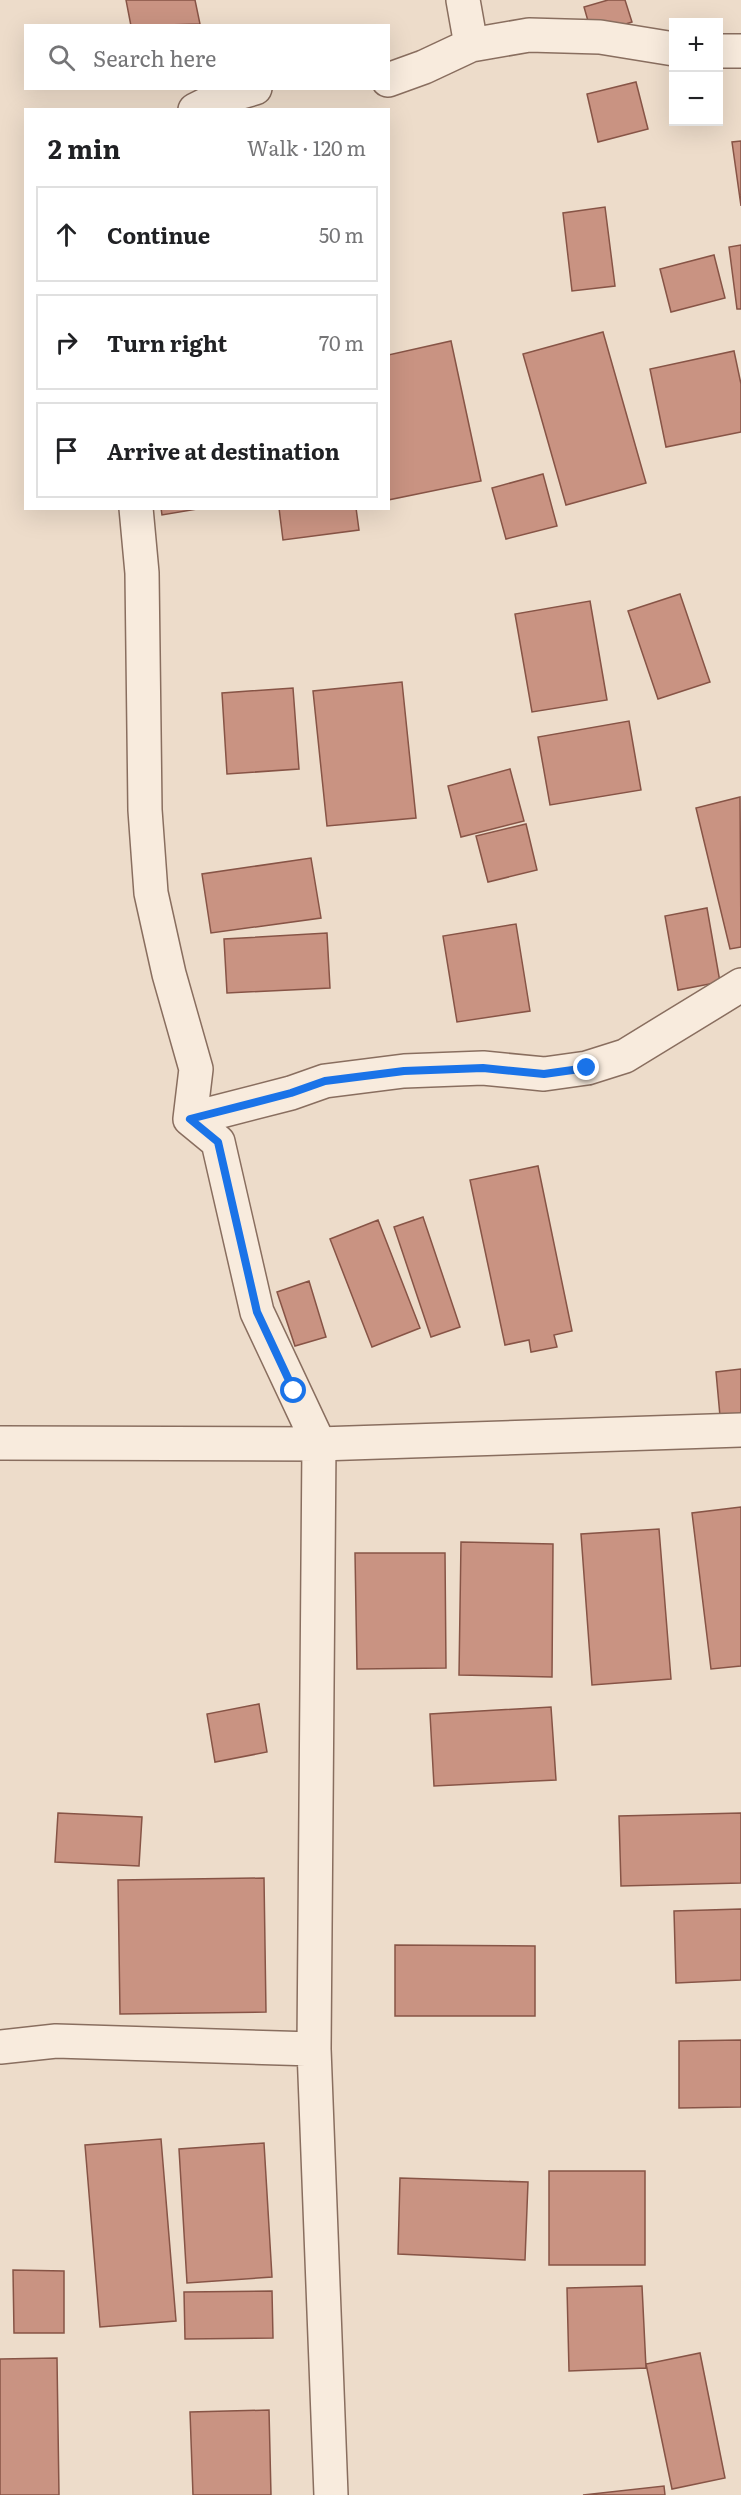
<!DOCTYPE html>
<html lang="en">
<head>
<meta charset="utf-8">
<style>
  :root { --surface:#fff; --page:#f2f2f2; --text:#202124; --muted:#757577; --line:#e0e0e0 }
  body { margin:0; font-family:Literata,serif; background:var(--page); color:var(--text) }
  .controls { position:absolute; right:18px; top:18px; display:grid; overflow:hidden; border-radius:0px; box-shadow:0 6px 24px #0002 }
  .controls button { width:54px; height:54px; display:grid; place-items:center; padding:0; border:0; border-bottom:2px solid var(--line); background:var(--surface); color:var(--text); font:30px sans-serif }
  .stop { position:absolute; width:18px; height:18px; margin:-14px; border:4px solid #1a73e8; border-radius:50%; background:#fff }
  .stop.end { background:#1a73e8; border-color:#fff; box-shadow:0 2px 6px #0008 }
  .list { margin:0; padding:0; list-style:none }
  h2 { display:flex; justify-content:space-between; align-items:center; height:78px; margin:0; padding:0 24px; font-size:26px }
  h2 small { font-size:20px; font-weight:400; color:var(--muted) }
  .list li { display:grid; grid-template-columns:39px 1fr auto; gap:18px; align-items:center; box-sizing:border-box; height:96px; margin:0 12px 12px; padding:0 12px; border:2px solid var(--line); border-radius:0px }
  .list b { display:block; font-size:22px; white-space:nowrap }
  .list em { font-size:20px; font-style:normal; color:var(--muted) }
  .icon { flex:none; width:33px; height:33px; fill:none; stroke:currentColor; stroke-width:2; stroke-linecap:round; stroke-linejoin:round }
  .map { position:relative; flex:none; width:741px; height:2495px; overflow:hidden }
  .search { position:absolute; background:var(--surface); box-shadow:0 6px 24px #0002; left:24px; top:24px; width:366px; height:66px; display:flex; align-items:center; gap:15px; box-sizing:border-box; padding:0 21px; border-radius:0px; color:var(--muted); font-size:22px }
  .panel { position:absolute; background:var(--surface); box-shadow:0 6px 24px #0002; left:24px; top:108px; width:366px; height:402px; border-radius:0px }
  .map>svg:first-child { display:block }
  .building { fill:#c99382; stroke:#875446; stroke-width:1.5 }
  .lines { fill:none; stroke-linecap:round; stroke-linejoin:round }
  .street-casing { stroke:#896e5f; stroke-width:36 }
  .street { stroke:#f8ebdd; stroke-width:33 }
  .route { stroke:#1a73e8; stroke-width:8 }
</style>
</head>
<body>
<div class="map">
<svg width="741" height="2495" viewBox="0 0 741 2495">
  <rect width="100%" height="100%" fill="#eddcca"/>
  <!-- building -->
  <path class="building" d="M 126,0 L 195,0 L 200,24 L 131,26 Z
    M 608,0 L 625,0 L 632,22 L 592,35 L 584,7 Z
    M 636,82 L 648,129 L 598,142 L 587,94 Z
    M 741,141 L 741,206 L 732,142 Z
    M 605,207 L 615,286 L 572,291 L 563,213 Z
    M 741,245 L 741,309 L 737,309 L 729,247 Z
    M 714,255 L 725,298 L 671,312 L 660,269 Z
    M 603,332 L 646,483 L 566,505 L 523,354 Z
    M 451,341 L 481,481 L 388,500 L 388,355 Z
    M 734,351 L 741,384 L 741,432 L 666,447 L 650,369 Z
    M 543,474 L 557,526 L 506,539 L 492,488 Z
    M 161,508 L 203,508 L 162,515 Z
    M 279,508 L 356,508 L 359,530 L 283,540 Z
    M 680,594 L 710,682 L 658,699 L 628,611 Z
    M 590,601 L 607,700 L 532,712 L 515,614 Z
    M 402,682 L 416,818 L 327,826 L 313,691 Z
    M 293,688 L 299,769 L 227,774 L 222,693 Z
    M 629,721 L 641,790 L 550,805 L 538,737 Z
    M 510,769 L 524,821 L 461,837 L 448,786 Z
    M 740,797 L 741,947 L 730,949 L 696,808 Z
    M 526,824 L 537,870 L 488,882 L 476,836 Z
    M 311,858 L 321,918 L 211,933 L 202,874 Z
    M 707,908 L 720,982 L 678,990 L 665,916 Z
    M 516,924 L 530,1011 L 457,1022 L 443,936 Z
    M 327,933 L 330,988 L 227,993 L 224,939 Z
    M 538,1166 L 572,1331 L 554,1335 L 557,1347 L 531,1352 L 529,1340 L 505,1345 L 470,1180 Z
    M 423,1217 L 460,1327 L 431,1337 L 394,1227 Z
    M 378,1220 L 420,1328 L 372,1347 L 330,1239 Z
    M 309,1281 L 326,1337 L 295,1346 L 277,1292 Z
    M 741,1369 L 741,1414 L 720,1416 L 716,1372 Z
    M 741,1507 L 741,1666 L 711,1669 L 692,1513 Z
    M 659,1529 L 671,1679 L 592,1685 L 581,1534 Z
    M 461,1542 L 553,1544 L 552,1677 L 459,1675 Z
    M 355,1553 L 445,1553 L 446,1668 L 357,1669 Z
    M 259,1704 L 267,1752 L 215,1762 L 207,1714 Z
    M 551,1707 L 556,1780 L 434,1786 L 430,1714 Z
    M 58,1813 L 142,1817 L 139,1866 L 55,1862 Z
    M 741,1813 L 741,1883 L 621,1886 L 619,1816 Z
    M 264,1878 L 266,2012 L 120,2014 L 118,1880 Z
    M 741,1909 L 741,1980 L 676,1983 L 674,1911 Z
    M 395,1945 L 535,1946 L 535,2016 L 395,2016 Z
    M 741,2040 L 741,2107 L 679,2108 L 679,2041 Z
    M 161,2139 L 176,2321 L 100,2327 L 85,2145 Z
    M 264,2143 L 272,2277 L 187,2283 L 179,2149 Z
    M 549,2171 L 645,2171 L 645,2265 L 549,2265 Z
    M 400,2178 L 528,2182 L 525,2260 L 398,2254 Z
    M 13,2270 L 64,2271 L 64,2333 L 14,2333 Z
    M 642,2286 L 646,2368 L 569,2371 L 567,2288 Z
    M 272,2291 L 273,2338 L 185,2339 L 184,2292 Z
    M 700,2353 L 725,2478 L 672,2489 L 646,2364 Z
    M 57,2358 L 59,2495 L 0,2495 L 0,2359 Z
    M 269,2410 L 271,2495 L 193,2495 L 190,2412 Z
    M 664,2486 L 665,2495 L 583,2495 Z"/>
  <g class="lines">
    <defs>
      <path id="street" d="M 463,0 L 471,45
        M 718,51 L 741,51
        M 388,80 L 424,67 L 471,45 L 529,35 L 600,37 L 674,49
        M 195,110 L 217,99 L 255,88
        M 136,508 L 142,573 L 145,810 L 151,893 L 169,974 L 196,1069 L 190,1119 L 218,1142 L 257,1312 L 319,1444 L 314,2049 L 331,2495
        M 190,1119 L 291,1093 L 325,1081 L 404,1071 L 483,1068 L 544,1074 L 587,1068 L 625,1056 L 741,985
        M 0,1443 L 319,1444 L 741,1430
        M 0,2047 L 56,2041 L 314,2049"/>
    </defs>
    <!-- street casing -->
    <use href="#street" class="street-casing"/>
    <!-- street -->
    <use href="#street" class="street"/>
  </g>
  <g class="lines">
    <!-- route -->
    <path class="route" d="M 294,1391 L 257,1312 L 218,1142 L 190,1119 L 291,1093 L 325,1081 L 404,1071 L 483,1068 L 544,1074 L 587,1068"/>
  </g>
</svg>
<div class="controls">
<button>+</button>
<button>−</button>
</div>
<div class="stop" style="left:294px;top:1391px"></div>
<div class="stop end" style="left:587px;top:1068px"></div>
<div class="search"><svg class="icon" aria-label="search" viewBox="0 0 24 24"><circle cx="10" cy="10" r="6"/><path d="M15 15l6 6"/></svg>Search here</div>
<section class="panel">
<h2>2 min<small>Walk · 120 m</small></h2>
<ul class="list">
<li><svg class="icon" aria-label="ahead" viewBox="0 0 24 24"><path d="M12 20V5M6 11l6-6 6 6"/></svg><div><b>Continue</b></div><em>50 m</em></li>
<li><svg class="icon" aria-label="right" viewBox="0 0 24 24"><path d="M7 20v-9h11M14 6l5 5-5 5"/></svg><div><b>Turn right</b></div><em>70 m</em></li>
<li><svg class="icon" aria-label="arrive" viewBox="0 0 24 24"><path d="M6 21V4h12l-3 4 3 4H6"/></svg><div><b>Arrive at destination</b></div></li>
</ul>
</section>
</div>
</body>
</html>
